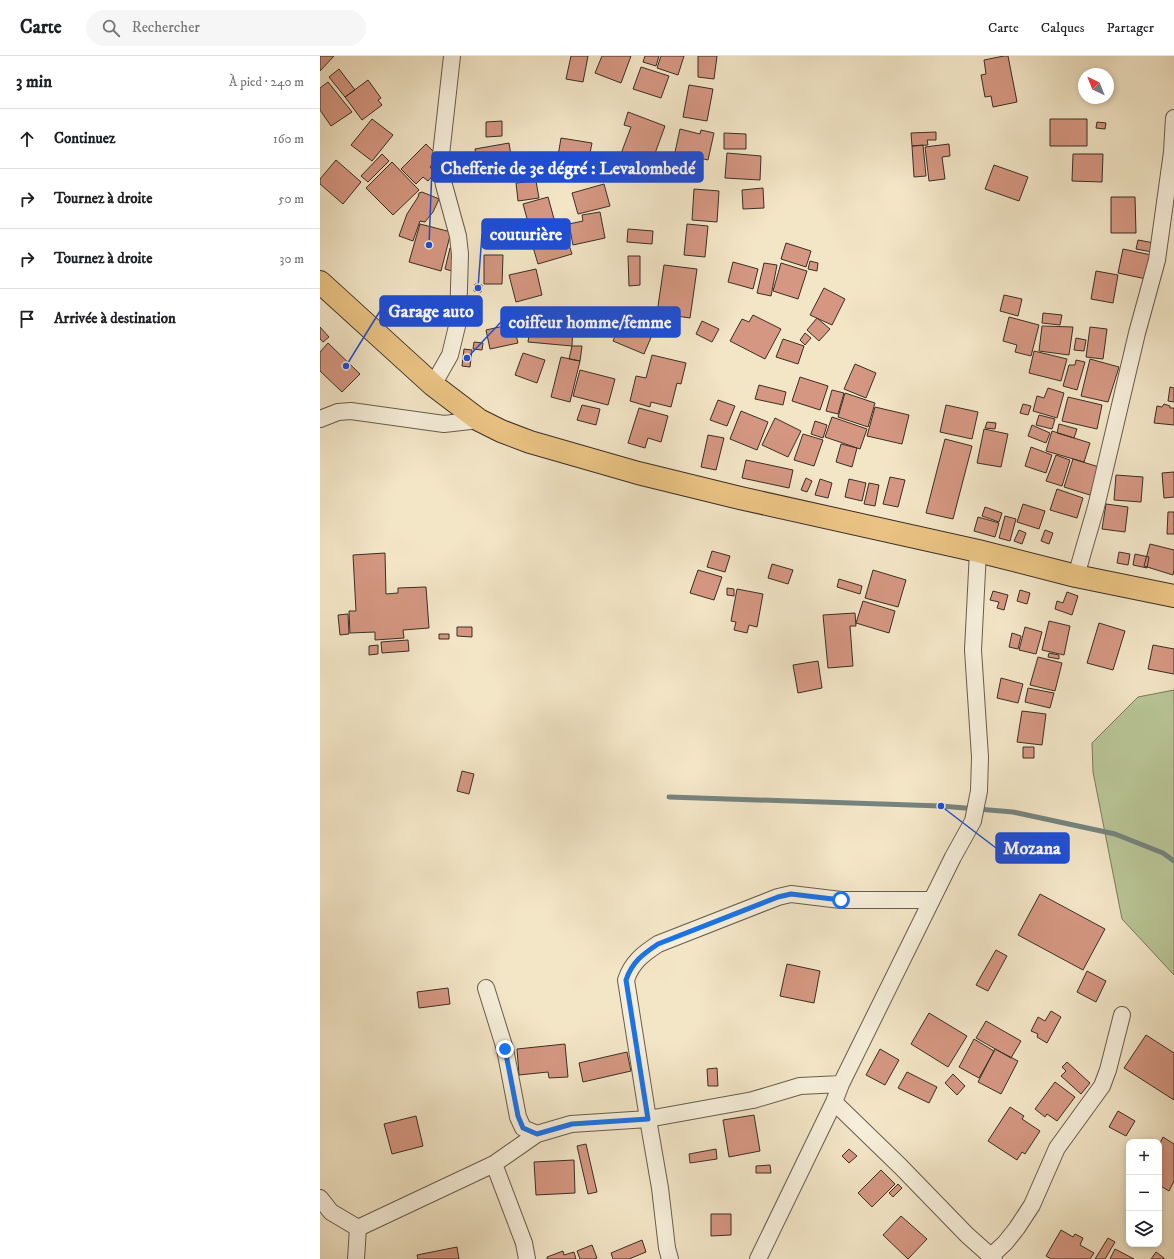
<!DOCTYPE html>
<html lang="fr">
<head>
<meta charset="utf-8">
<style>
  :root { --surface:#fff; --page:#f6f6f6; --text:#202124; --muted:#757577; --line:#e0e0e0 }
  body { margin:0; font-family:"IM FELL DW Pica",serif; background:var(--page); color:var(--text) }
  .controls { position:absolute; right:12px; bottom:12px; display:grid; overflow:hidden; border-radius:8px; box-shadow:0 2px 6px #0003 }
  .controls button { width:36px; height:36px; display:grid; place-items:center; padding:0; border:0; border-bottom:1px solid var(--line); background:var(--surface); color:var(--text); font:20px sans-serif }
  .compass { position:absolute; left:758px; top:12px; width:36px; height:36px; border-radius:50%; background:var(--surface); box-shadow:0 2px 6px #0003; rotate:317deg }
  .stop { position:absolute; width:12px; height:12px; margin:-9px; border:3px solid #1a73e8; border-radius:50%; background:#fff }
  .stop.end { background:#1a73e8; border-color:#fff; box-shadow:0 1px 4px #0008 }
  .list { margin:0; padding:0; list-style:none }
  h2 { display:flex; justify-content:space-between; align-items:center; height:52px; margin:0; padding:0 16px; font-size:17px }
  h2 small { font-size:13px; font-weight:400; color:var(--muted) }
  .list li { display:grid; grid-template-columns:26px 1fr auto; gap:12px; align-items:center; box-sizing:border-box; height:60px; padding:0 16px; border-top:1px solid var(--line) }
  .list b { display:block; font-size:15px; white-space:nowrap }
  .list em { font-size:13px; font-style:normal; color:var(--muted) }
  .icon { flex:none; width:22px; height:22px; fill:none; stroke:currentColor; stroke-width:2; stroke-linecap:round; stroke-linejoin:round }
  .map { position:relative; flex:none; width:854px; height:1203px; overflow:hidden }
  header { display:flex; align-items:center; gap:24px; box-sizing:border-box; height:56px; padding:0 20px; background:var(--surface); border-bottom:1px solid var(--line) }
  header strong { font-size:19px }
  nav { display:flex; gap:22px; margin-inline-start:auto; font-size:14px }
  .search { width:280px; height:36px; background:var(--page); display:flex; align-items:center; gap:10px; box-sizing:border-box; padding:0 14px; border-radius:22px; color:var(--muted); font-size:15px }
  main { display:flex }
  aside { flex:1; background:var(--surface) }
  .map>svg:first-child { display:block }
  .green { fill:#b9c697; stroke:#7a7a5e }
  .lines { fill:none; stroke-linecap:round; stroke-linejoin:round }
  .stream { stroke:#75847e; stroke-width:5 }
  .building { fill:#d59782; stroke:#3a2e25 }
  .street-casing { stroke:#685c4e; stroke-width:18 }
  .primary-casing { stroke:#3a2e25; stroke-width:24 }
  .street { stroke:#f7efdb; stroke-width:16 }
  .primary { stroke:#eac384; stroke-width:22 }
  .route { stroke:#1a73e8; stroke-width:5 }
  .leader { fill:none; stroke:#1d4ed8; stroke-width:1.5 }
  .callout-dot { fill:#1d4ed8; stroke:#f7efdb; stroke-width:1.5 }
  .callout { fill:#1d4ed8; stroke:#1d4ed8; stroke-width:1.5 }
  .callout-label { font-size:18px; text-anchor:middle; font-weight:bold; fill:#fff }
</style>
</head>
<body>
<header>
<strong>Carte</strong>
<div class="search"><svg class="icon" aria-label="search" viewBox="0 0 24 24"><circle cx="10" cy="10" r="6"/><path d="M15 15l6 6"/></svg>Rechercher</div>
<nav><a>Carte</a><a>Calques</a><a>Partager</a></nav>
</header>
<main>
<aside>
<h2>3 min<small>À pied · 240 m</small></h2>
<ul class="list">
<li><svg class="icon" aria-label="ahead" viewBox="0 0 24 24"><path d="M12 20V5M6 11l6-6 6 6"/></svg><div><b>Continuez</b></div><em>160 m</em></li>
<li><svg class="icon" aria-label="right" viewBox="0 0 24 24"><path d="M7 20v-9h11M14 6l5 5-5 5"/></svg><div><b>Tournez à droite</b></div><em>50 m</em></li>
<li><svg class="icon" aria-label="right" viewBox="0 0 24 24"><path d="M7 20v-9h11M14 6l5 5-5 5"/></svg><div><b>Tournez à droite</b></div><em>30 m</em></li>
<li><svg class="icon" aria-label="arrive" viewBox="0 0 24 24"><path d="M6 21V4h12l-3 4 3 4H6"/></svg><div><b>Arrivée à destination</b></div></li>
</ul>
</aside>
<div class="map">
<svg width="854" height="1203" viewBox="0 0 854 1203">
  <rect width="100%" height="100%" fill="#f3e6c7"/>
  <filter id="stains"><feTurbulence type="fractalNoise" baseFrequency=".005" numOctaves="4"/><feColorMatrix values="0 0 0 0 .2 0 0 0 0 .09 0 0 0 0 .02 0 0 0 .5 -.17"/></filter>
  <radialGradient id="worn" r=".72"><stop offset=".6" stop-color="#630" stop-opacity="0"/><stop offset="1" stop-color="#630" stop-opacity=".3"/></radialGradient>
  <!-- green -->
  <path class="green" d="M 854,634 L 854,919 L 802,863 L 773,716 L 772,687 L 818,641 Z"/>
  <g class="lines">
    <!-- stream -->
    <path class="stream" d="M 349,741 L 621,750 L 693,756 L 795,778 L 843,797 L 854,805"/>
  </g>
  <!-- building -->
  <path class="building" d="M 0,0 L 14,0 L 0,15 Z
    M 251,0 L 268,0 L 263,26 L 246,23 Z
    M 282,0 L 311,0 L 301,27 L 275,17 Z
    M 325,0 L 339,0 L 336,10 L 323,6 Z
    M 341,0 L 364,0 L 358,19 L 337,12 Z
    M 378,0 L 397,0 L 394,23 L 378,21 Z
    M 684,0 L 688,0 L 697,46 L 673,51 L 671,40 L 665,41 L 661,19 L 666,18 L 664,4 Z
    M 321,11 L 349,20 L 341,42 L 313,33 Z
    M 19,13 L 35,34 L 25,41 L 9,21 Z
    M 48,24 L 61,42 L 58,44 L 62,49 L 42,64 L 25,41 Z
    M 8,26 L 32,56 L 11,70 L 0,54 L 0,32 Z
    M 369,29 L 393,33 L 387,65 L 363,61 Z
    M 308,56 L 345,70 L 326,122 L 296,111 L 311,71 L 304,69 Z
    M 52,63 L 73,79 L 52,105 L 31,89 Z
    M 730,63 L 767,63 L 767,90 L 730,90 Z
    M 182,65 L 182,80 L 166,81 L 166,66 Z
    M 777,66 L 786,67 L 785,73 L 776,72 Z
    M 360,73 L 380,78 L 381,74 L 394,77 L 388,104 L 355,96 Z
    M 616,76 L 616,84 L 607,84 L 608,89 L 592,90 L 591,77 Z
    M 404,77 L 426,78 L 426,93 L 404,93 Z
    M 241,82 L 272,87 L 266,117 L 236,112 Z
    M 189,87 L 194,118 L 159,123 L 155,93 Z
    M 106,88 L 118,100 L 110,111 L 115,117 L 108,125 L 103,121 L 96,128 L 81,113 Z
    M 629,88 L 630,100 L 622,101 L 625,123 L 609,125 L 605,91 Z
    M 603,89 L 606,120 L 594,121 L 592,90 Z
    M 407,97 L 441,100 L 440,124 L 405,122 Z
    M 62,98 L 69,105 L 48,126 L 41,120 Z
    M 753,98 L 783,98 L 782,126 L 752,125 Z
    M 16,104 L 41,126 L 23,148 L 0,128 L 0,123 Z
    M 72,106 L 99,134 L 73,159 L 46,132 Z
    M 674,109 L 708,121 L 699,145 L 665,133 Z
    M 216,125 L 219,142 L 198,145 L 196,127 Z
    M 284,128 L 290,150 L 258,158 L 252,137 Z
    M 443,132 L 444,152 L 423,153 L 422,134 Z
    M 374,133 L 399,135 L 397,166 L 372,164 Z
    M 102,136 L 119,143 L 113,156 L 105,166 L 100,165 L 93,185 L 79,180 L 87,158 L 98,141 L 99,137 Z
    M 228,141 L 236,170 L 211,177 L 203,148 Z
    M 791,141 L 815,141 L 816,177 L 791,177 Z
    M 280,156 L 285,182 L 253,189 L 249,168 L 263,165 L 262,159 Z
    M 100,168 L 131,176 L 121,215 L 89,206 Z
    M 367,168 L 388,170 L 385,201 L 364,199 Z
    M 243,171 L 252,198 L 218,208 L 210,181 Z
    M 308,173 L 333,175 L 332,188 L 307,186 Z
    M 818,184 L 834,187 L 832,196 L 816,193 Z
    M 466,187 L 491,195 L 486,211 L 461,203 Z
    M 130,192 L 137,193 L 132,215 L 125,213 Z
    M 803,193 L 836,200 L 831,224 L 798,217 Z
    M 164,199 L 183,199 L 182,228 L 164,228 Z
    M 308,200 L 320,200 L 320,229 L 309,230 Z
    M 490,205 L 498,207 L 497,215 L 488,213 Z
    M 413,206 L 438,213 L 433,233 L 408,226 Z
    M 444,207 L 457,209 L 451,240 L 437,237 Z
    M 461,207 L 487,215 L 478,243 L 453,235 Z
    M 344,209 L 377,213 L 370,262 L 337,257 Z
    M 216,213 L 222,239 L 196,246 L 189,219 Z
    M 776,215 L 798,219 L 793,247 L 771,243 Z
    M 155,228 L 162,229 L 161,236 L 154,235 Z
    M 504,232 L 525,243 L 512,269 L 490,259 Z
    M 684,239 L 702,243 L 698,260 L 680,255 Z
    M 723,257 L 742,259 L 740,269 L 722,267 Z
    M 304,259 L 335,272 L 324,298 L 293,285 Z
    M 433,259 L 461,273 L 445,303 L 410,285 L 422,263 L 429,266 Z
    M 689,261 L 719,269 L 711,300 L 695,296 L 697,289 L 683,285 Z
    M 497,262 L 510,273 L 499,285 L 487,274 Z
    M 211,265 L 253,271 L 252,290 L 208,286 Z
    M 382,265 L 399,273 L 392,286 L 376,278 Z
    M 193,268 L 198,287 L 170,293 L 166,274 Z
    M 722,270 L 753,271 L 749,299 L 719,295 Z
    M 0,271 L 9,281 L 3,286 L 0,283 Z
    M 770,271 L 787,273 L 783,303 L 766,301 Z
    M 485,277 L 491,282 L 485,289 L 480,284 Z
    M 756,282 L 766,284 L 764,295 L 754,294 Z
    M 463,283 L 484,290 L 478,308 L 456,301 Z
    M 154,286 L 163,287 L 162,294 L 153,293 Z
    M 8,287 L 40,318 L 22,336 L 0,315 L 0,296 Z
    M 252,290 L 262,290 L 260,305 L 249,303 Z
    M 144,293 L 152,294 L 150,311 L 142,310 Z
    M 714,295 L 747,303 L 741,325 L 709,317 Z
    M 203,297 L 225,304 L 217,327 L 195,319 Z
    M 332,299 L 366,307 L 361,328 L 357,327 L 351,351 L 331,346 L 330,351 L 310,345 L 316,320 L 326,322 Z
    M 241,301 L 260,305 L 250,346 L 231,341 Z
    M 770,303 L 799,311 L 788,346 L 761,340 Z
    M 756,304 L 765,306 L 757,334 L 743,330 L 749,309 L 755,309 Z
    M 535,308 L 556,317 L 546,342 L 524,333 Z
    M 260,314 L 295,323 L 288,349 L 253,340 Z
    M 480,321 L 508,330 L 500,354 L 472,345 Z
    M 439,329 L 466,336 L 463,349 L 435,343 Z
    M 850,331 L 854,332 L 854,346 L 848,345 Z
    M 728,332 L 744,337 L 737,362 L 713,355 L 717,340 L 724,342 Z
    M 512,334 L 524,337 L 518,358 L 506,355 Z
    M 525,337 L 555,347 L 548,371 L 518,361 Z
    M 748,341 L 782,349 L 777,373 L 742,365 Z
    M 398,344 L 415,350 L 407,370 L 390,364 Z
    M 703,348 L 711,350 L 708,359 L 700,357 Z
    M 844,348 L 850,350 L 850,352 L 854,352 L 854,369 L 834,367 L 837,350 L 842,351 Z
    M 262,349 L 280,353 L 276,369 L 257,364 Z
    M 626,349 L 658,356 L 652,383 L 620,376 Z
    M 555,351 L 589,359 L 582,388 L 547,380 Z
    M 319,352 L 348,360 L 341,386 L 328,382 L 325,392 L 308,387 Z
    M 421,355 L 448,366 L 437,394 L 410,383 Z
    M 719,359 L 735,363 L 732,373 L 716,369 Z
    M 512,361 L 547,373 L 540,393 L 505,381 Z
    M 455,362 L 481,375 L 468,401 L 442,389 Z
    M 495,365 L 507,369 L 503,382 L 491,378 Z
    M 667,366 L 676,367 L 675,373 L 665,372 Z
    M 739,368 L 757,373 L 754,382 L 737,377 Z
    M 712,369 L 730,377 L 726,387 L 708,380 Z
    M 664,373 L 688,378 L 681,411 L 657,407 Z
    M 732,375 L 770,387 L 764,406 L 726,395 Z
    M 483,378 L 503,384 L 494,410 L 474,404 Z
    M 388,379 L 404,382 L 396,414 L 381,411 Z
    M 625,383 L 652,390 L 633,463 L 606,457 Z
    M 521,388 L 537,392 L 532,411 L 516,406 Z
    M 711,391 L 732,399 L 726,417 L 705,410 Z
    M 736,399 L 750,404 L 742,430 L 726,425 Z
    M 753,403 L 779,411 L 770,439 L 744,431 Z
    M 426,404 L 473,414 L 469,432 L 422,422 Z
    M 854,416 L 854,441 L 844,442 L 842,417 Z
    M 796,419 L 823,421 L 821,446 L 794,444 Z
    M 570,421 L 585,424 L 578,451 L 563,448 Z
    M 486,422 L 492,425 L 487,436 L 481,434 Z
    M 500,423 L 512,427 L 508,442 L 495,439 Z
    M 529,423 L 546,427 L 542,445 L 525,441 Z
    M 549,427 L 559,429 L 555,450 L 544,448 Z
    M 737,433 L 763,442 L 757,462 L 730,454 Z
    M 703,448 L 725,455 L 719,473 L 697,466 Z
    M 786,448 L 808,451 L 805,476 L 782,473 Z
    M 665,451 L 682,457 L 679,466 L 662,460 Z
    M 848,456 L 854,456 L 854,478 L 847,478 Z
    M 685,460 L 696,463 L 690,485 L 679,482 Z
    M 658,461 L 679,467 L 675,481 L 654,475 Z
    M 699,474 L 706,477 L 702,488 L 694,485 Z
    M 725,474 L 733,477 L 729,488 L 721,485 Z
    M 830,488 L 854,494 L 854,514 L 853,519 L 824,510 Z
    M 392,495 L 410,500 L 405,516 L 387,511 Z
    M 799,496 L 810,498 L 808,509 L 797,507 Z
    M 65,497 L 66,538 L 78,537 L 78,532 L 106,531 L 109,572 L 83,574 L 84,582 L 55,584 L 55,576 L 30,577 L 29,555 L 36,555 L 33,499 Z
    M 815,498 L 829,501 L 827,512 L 813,509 Z
    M 452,508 L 473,514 L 468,528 L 448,522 Z
    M 378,514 L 402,521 L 394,544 L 370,537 Z
    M 553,514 L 586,524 L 578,551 L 545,542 Z
    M 519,523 L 542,530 L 540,538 L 517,531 Z
    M 407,532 L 414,533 L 414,540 L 407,539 Z
    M 417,533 L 443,538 L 437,571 L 429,569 L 427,577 L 414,574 L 416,566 L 411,565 Z
    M 700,534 L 710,537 L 707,548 L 697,545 Z
    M 673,535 L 688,539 L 684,554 L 677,552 L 679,546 L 670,544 Z
    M 747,536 L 758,540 L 752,559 L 735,553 L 737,545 L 743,547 Z
    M 543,545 L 575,555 L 569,577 L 536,567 Z
    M 535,557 L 536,570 L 530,570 L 533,610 L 508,612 L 503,559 Z
    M 28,558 L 29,578 L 20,579 L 18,559 Z
    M 729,565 L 750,570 L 744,599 L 722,594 Z
    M 779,567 L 805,575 L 793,614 L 767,607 Z
    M 137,571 L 152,571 L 152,581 L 137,580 Z
    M 705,571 L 722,576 L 716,598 L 699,594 Z
    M 692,577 L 701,580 L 698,593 L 689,591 Z
    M 119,578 L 129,578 L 129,583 L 119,583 Z
    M 88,584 L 89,595 L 62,597 L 61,586 Z
    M 58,589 L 58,598 L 49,599 L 49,590 Z
    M 833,589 L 854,593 L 854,618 L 828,613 Z
    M 729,597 L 739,599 L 739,603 L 728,601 Z
    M 718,601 L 742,607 L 735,635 L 710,629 Z
    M 498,605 L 502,632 L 478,637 L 473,609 Z
    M 681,622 L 703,628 L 698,647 L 677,642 Z
    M 708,632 L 734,637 L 730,652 L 705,646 Z
    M 702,655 L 726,658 L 722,689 L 697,686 Z
    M 703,691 L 714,691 L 714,702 L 703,702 Z
    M 142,715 L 154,718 L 149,738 L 137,735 Z
    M 720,838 L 785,873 L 763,914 L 698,879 Z
    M 676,894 L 687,900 L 668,935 L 656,929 Z
    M 467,908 L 500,915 L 494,947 L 460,940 Z
    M 767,915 L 786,925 L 776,946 L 757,936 Z
    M 128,932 L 130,948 L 99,952 L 97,936 Z
    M 731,955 L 741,961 L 727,987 L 717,981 L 718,978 L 711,975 L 718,961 L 725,965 Z
    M 609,957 L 647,980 L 628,1011 L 591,988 Z
    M 666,965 L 701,985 L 691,1002 L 656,982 Z
    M 826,979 L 854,997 L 854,1044 L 804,1012 Z
    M 654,983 L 674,995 L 659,1022 L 639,1011 Z
    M 245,988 L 248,1021 L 229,1022 L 228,1016 L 199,1019 L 197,993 Z
    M 560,993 L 579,1004 L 565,1029 L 546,1019 Z
    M 675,993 L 698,1005 L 681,1038 L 658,1026 Z
    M 307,996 L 311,1015 L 263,1026 L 259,1007 Z
    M 747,1006 L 770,1027 L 761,1038 L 741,1020 L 746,1015 L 742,1011 Z
    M 397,1012 L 398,1030 L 388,1030 L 387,1013 Z
    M 587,1016 L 617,1031 L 609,1047 L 578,1032 Z
    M 633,1018 L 645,1030 L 637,1039 L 625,1027 Z
    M 735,1026 L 755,1041 L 737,1065 L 727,1058 L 725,1061 L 715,1053 Z
    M 690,1051 L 704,1060 L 702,1063 L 720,1075 L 705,1098 L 702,1096 L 697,1104 L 668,1085 Z
    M 798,1055 L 815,1065 L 806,1080 L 789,1071 Z
    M 434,1059 L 440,1095 L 409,1101 L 403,1064 Z
    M 96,1060 L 103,1090 L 72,1098 L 64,1068 Z
    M 843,1081 L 854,1088 L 854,1125 L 849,1135 L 839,1129 L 839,1089 Z
    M 266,1088 L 277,1136 L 268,1138 L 257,1090 Z
    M 396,1093 L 397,1103 L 370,1107 L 369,1098 Z
    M 529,1093 L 537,1100 L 529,1107 L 522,1100 Z
    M 254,1104 L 255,1137 L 216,1139 L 214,1106 Z
    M 450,1109 L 451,1117 L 436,1117 L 436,1110 Z
    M 561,1114 L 575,1128 L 552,1151 L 538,1137 Z
    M 578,1128 L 582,1132 L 573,1141 L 569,1137 Z
    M 391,1158 L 411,1158 L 411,1179 L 391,1180 Z
    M 581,1160 L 607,1183 L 588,1203 L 563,1179 Z
    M 741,1174 L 753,1181 L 755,1178 L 763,1182 L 760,1189 L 774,1197 L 770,1203 L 731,1203 L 726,1200 Z
    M 788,1182 L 795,1186 L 785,1203 L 775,1203 Z
    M 322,1184 L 326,1196 L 309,1203 L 293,1203 L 291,1197 Z
    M 272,1189 L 277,1202 L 274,1203 L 260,1203 L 257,1195 Z
    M 137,1191 L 139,1203 L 98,1203 L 97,1199 Z
    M 795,1193 L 814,1203 L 790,1203 Z
    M 243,1195 L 244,1199 L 254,1196 L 256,1203 L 227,1203 L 227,1201 Z
    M 836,1196 L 844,1202 L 844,1203 L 831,1203 Z"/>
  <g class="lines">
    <defs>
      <path id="street" d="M 113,329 L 130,299 L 138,266 L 140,198 L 138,180 L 124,129 L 120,108 L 132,0
        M 0,363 L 18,356 L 31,355 L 124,368 L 159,364
        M 756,520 L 776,451 L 817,277 L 837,204 L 852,96 L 854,62
        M 166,932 L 185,993 L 198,1061 L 203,1072 L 217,1078
        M 514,1046 L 581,1111 L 647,1179 L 674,1203
        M 174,1108 L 204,1187 L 207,1203
        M 0,1142 L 11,1156 L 38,1172
        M 38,1172 L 174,1108 L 217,1078 L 251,1068 L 328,1063 L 433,1044 L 480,1030 L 521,1028
        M 671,1200 L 685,1187 L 697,1172 L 712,1149 L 737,1092 L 782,1030 L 788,1014 L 802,959
        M 36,1203 L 38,1172
        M 350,1203 L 347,1192 L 340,1132 L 328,1063 L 306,924 C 312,906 323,898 338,888 L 458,841 L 471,838 L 521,844 L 611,844
        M 438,1203 L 514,1046 L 521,1028 L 633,801 L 653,765 L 659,735 L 660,701 L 653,594 L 658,495"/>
      <path id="primary" d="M 0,226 L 113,329 L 159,364 L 181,375 L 210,386 L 318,417 L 420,442 L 658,495 L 756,520 L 854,540"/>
    </defs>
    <!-- street casing -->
    <use href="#street" class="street-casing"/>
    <!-- primary casing -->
    <use href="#primary" class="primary-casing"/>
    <!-- street -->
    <use href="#street" class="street"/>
    <!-- primary -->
    <use href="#primary" class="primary"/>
  </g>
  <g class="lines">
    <!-- route -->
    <path class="route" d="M 185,993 L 198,1060 L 203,1072 L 217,1078 L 252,1068 L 328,1063 L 306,924 C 312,906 323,898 338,888 L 458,841 L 471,838 L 521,844"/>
  </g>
  <!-- callouts -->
  <path class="leader" d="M109 189L112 111M158 232L162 178M26 310L60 255M147 302L181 266M621 750L676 792"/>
  <g class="callout-dot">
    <circle cx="109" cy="189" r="4"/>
    <circle cx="158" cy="232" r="4"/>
    <circle cx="26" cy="310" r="4"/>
    <circle cx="147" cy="302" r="4"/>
    <circle cx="621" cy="750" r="4"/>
  </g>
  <g class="callout">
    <rect x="112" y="96" width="271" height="30" rx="4"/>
    <rect x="162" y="163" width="88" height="30" rx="4"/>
    <rect x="60" y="240" width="102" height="30" rx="4"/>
    <rect x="181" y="251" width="179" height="30" rx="4"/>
    <rect x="676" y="777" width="73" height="30" rx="4"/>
  </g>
  <g class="callout-label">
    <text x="248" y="118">Chefferie de 3e dégré : Levalombedé</text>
    <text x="206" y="184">couturière</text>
    <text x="111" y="261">Garage auto</text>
    <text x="270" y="272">coiffeur homme/femme</text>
    <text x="712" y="798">Mozana</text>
  </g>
  <rect width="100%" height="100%" filter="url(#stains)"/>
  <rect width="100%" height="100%" fill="url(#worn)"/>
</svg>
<div class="controls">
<button>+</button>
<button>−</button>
<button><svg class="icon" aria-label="layers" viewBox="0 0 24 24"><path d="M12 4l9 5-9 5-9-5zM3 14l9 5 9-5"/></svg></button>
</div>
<svg class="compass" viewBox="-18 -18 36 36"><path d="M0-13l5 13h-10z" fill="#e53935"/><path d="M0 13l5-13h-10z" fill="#757577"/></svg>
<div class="stop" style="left:521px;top:844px"></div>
<div class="stop end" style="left:185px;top:993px"></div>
</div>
</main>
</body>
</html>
